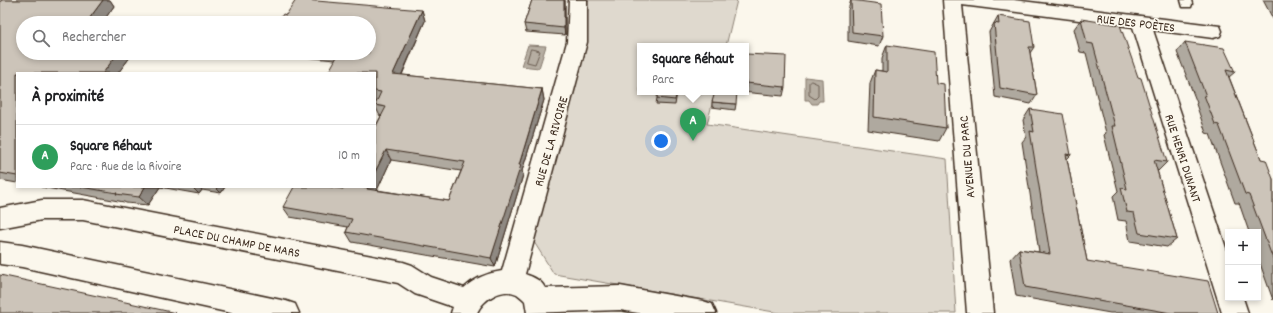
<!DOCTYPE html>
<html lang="fr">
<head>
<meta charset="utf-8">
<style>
  :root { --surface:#fff; --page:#f2f2f2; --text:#202124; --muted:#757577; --line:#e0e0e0; --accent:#0b8043 }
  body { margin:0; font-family:Dekko,sans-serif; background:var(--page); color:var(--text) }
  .controls { position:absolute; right:12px; bottom:12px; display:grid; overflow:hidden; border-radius:0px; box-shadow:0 2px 6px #0003 }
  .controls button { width:36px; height:36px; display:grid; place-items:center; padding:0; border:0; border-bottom:1px solid var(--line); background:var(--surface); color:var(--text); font:20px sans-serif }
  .you { position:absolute; left:661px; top:141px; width:14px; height:14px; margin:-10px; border:3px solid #fff; border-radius:50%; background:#1a73e8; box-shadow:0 0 0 6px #1a73e833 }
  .badge { display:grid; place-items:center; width:26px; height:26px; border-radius:50%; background:var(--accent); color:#fff; font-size:13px; font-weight:700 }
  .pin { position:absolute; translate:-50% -33px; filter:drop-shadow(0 1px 2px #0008) }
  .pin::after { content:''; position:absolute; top:21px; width:14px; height:12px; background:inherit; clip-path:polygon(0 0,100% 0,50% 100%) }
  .popup { position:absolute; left:637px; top:43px; width:112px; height:52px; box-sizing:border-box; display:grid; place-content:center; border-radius:0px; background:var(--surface); filter:drop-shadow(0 1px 3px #0005); font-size:13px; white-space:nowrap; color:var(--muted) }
  .popup b { font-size:15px; color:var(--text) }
  .popup::after { content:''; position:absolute; left:50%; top:100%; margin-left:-8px; border:8px solid transparent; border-top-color:var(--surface) }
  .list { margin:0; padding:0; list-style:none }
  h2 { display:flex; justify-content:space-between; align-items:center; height:52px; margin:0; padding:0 16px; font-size:17px }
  h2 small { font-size:13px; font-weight:400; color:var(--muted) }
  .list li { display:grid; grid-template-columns:26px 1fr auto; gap:12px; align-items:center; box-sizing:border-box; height:64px; padding:0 16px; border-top:1px solid var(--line) }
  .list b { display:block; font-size:15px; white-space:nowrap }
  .list p { margin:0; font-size:13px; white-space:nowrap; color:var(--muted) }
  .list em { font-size:13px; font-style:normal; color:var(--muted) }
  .icon { flex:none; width:22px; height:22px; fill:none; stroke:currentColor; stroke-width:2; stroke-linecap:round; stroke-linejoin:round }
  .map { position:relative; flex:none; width:1273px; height:313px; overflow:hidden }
  .search { position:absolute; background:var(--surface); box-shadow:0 2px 6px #0003; left:16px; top:16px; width:360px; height:44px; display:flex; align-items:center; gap:10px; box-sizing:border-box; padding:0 14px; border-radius:22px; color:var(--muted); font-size:15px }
  .panel { position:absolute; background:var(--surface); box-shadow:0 2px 6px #0003; left:16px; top:72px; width:360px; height:116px; border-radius:0px }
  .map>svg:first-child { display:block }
  .green { fill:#dfd9ce; stroke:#8d8276 }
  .water { fill:#b6aea2; stroke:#85796d }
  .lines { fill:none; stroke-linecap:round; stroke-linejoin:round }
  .shore { stroke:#6c5f53; stroke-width:1 }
  .service-casing { stroke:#3b2a1e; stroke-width:3 }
  .minor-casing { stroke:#3b2a1e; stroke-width:3 }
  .tertiary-casing { stroke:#3b2a1e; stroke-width:3 }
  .service { fill:#fbf7ec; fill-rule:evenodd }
  .minor { fill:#fbf7ec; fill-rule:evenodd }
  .tertiary { fill:#fbf7ec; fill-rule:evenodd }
  .wall { fill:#afa99f; stroke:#3b2a1e; fill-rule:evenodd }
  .shaded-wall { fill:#8f8982; stroke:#3b2a1e }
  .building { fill:#ccc4b9; stroke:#3b2a1e }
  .labels { text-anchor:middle; stroke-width:3.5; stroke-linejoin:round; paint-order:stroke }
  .street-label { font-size:13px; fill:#3b2a1e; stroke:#fbf7ec }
</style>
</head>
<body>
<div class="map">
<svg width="1273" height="313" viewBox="0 0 1273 313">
  <rect width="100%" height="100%" fill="#fbf7ec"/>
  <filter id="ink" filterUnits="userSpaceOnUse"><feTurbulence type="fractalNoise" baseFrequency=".025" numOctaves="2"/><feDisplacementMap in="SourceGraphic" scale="8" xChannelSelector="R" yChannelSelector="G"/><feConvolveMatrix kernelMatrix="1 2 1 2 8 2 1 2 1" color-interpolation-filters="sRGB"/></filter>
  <g filter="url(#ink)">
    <!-- green -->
    <path class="green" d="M 588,0 L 737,0 L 726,46 L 640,46 L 640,92 L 715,92 L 707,124 L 947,159 L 956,313 L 780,313 L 554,274 L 534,242 L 587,29 Z"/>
    <!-- water -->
    <path class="water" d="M 528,45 L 546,46 L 539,68 L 521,66 Z
      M 805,77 L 822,79 L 823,101 L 819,101 L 817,104 L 812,104 L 809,100 L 805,100 Z"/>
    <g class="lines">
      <!-- shore -->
      <path class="shore" d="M 531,49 L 540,51 L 535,64 L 527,62 Z
        M 811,81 L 818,84 L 818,96 L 815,99 L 809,95 L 809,83 Z"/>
      <defs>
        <path id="service" d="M 1181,0 L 1191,0 L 1192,4 L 1191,7 L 1183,7 Z"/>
        <path id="minor" d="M 943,0 L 1014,0 L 1220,26 L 1222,31 L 1220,36 L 1213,38 L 1153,30 L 1228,254 L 1228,298 L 1243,298 L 1248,313 L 1222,313 L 1133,27 L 962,5 L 993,313 L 967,313 Z"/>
        <path id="tertiary" d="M 569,0 L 587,0 L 587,42 L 525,274 C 533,277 541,280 545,288 L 620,286 L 703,301 L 712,304 L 716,313 L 638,313 L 620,310 L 527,313 L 525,301 C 523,299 520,296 517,294 C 502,287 483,299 477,313 L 451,313 L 453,307 L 415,294 L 398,283 L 83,220 L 42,220 L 0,228 L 0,208 L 42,200 L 83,200 L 403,262 L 412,265 L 431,277 L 464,288 C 475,278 488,273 502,271 L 567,42 Z
          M 0,242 L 22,245 L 286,301 L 295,304 L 299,313 L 231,313 L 22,267 L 0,264 Z"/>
      </defs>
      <!-- service casing -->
      <use href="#service" class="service-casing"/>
      <!-- minor casing -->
      <use href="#minor" class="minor-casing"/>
      <!-- tertiary casing -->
      <use href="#tertiary" class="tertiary-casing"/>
      <!-- service -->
      <use href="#service" class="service"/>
      <!-- minor -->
      <use href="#minor" class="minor"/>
      <!-- tertiary -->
      <use href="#tertiary" class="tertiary"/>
    </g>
    <!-- wall -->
    <path class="wall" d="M 1,0 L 110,0 L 114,6 L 102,23 L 23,23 L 23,53 L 128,53 L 131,56 L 118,73 L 17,73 L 17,183 L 0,180 L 0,4 Z
      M 532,0 L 565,0 L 565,35 L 526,32 L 524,24 Z
      M 851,0 L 883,36 L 879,46 L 848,41 L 848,10 Z
      M 1263,0 L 1273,0 L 1273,19 Z
      M 422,10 L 425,21 L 402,75 L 542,89 L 544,100 L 522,171 L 523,175 L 495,267 L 352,242 L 346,232 L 348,227 L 290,217 L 283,207 L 343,189 L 381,116 L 380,116 L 375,106 L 375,104 L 376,102 L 375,102 L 375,73 L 335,60 L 271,54 L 270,53 L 369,53 ZM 391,160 L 461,171 L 449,201 L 377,190 Z
      M 998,16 L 1034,47 L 1030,53 L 1037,95 L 1031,104 L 995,97 L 989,32 Z
      M 1081,19 L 1167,162 L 1158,171 L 1157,170 L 1177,239 L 1167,247 L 1130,241 L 1126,221 L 1118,220 L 1113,196 L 1118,191 L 1104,135 L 1106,133 L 1086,53 L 1080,52 L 1074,29 Z
      M 1185,42 L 1235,72 L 1229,77 L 1261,159 L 1273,179 L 1273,300 L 1258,258 L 1258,232 L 1249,232 L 1239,203 L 1235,203 L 1210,134 L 1206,133 L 1196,104 L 1197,103 L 1177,52 Z
      M 887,45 L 936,83 L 946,128 L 939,141 L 868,130 L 870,83 L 875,70 L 882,71 L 882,58 Z
      M 746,54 L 785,87 L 783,96 L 742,92 L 746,92 Z
      M 677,92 L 675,105 L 656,104 L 657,98 Z
      M 712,102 L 736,104 L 735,110 L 712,107 Z
      M 1030,109 L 1071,155 L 1067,159 L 1087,261 L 1218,313 L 1110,313 L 1016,296 L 1010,259 L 1019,249 L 1039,252 L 1022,142 L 1026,137 L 1023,120 Z
      M 41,187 L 160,187 L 148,205 L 126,203 L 124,202 Z
      M 160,187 L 225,187 L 221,193 L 202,190 L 199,194 Z"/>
    <!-- shaded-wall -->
    <path class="shaded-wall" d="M 103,0 L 110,0 L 114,6 L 102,23 L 86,23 Z
      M 564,0 L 565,0 L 565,35 L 564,28 Z
      M 422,10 L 425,21 L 397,85 L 393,74 Z
      M 118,53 L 128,53 L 131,56 L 118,73 L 103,73 Z
      M 542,89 L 544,100 L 522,171 L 523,175 L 495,267 L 491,258 L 519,165 Z
      M 386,150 L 391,160 L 373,199 L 367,189 L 368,187 L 375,187 L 375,172 Z
      M 145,187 L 160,187 L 148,205 L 139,197 Z
      M 192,187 L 199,187 L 202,190 L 199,194 Z
      M 215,187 L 225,187 L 221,193 Z"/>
    <!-- building -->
    <path class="building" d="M 1,0 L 103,0 L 86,23 L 23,23 L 23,53 L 118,53 L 103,73 L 17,73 L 17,176 L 0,173 L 0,4 Z
      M 296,0 L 305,0 L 422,10 L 393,74 L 542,89 L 519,165 L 521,165 L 491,258 L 346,232 L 352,219 L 283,207 L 294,187 L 329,187 L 343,189 L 344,187 L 368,187 L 367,189 L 449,201 L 465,162 L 386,150 L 375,172 L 375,128 L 386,107 L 375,105 L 381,92 L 375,91 L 375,73 L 328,73 L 339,53 L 369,53 L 369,23 L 277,23 L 283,14 L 286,15 Z
      M 532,0 L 564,0 L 564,28 L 524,24 Z
      M 851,0 L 881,4 L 883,36 L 852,32 Z
      M 998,16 L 1030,21 L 1034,47 L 1029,47 L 1037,95 L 1000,88 L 994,23 L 999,24 Z
      M 1081,19 L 1120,25 L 1138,77 L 1141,78 L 1167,162 L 1154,160 L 1177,239 L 1139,233 L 1134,213 L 1127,212 L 1121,188 L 1127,189 L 1112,126 L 1115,126 L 1093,44 L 1087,43 Z
      M 1185,42 L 1224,48 L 1235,72 L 1226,70 L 1261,159 L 1266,160 L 1273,179 L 1273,259 L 1249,195 L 1245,194 L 1219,125 L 1215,124 L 1204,95 L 1206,96 Z
      M 887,45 L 934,52 L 936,83 L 944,84 L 946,128 L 874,117 L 875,70 L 887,72 Z
      M 746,54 L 786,56 L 785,87 L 746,83 Z
      M 658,92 L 677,92 L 675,100 L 657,98 Z
      M 715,92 L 737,92 L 736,104 L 712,102 Z
      M 1030,109 L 1063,114 L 1071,155 L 1066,154 L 1087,261 L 1208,281 L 1218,313 L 1171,313 L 1025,287 L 1019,249 L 1050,254 L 1030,131 L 1034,132 Z
      M 81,187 L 145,187 L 139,197 L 116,194 L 117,193 Z
      M 0,275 L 176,313 L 0,313 Z"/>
  </g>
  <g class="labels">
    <!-- street labels -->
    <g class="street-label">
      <text transform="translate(1136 22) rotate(7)" y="5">RUE DES POÈTES</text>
      <text transform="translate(550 141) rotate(-74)" y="5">RUE DE LA RIVOIRE</text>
      <text transform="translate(966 157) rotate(-95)" y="5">AVENUE DU PARC</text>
      <text transform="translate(1184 158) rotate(72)" y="5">RUE HENRI DUNANT</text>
      <text transform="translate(237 240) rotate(11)" y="5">PLACE DU CHAMP DE MARS</text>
    </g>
  </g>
</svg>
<div class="controls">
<button>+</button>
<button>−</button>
</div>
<div class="you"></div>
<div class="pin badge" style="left:693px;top:141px;background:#2e9e5b">A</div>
<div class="popup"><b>Square Réhaut</b>Parc</div>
<div class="search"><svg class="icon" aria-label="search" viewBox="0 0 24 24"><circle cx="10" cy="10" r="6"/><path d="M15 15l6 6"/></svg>Rechercher</div>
<section class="panel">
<h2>À proximité<small></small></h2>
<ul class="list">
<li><span class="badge" style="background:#2e9e5b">A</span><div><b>Square Réhaut</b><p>Parc · Rue de la Rivoire</p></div><em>10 m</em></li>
</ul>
</section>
</div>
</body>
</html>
